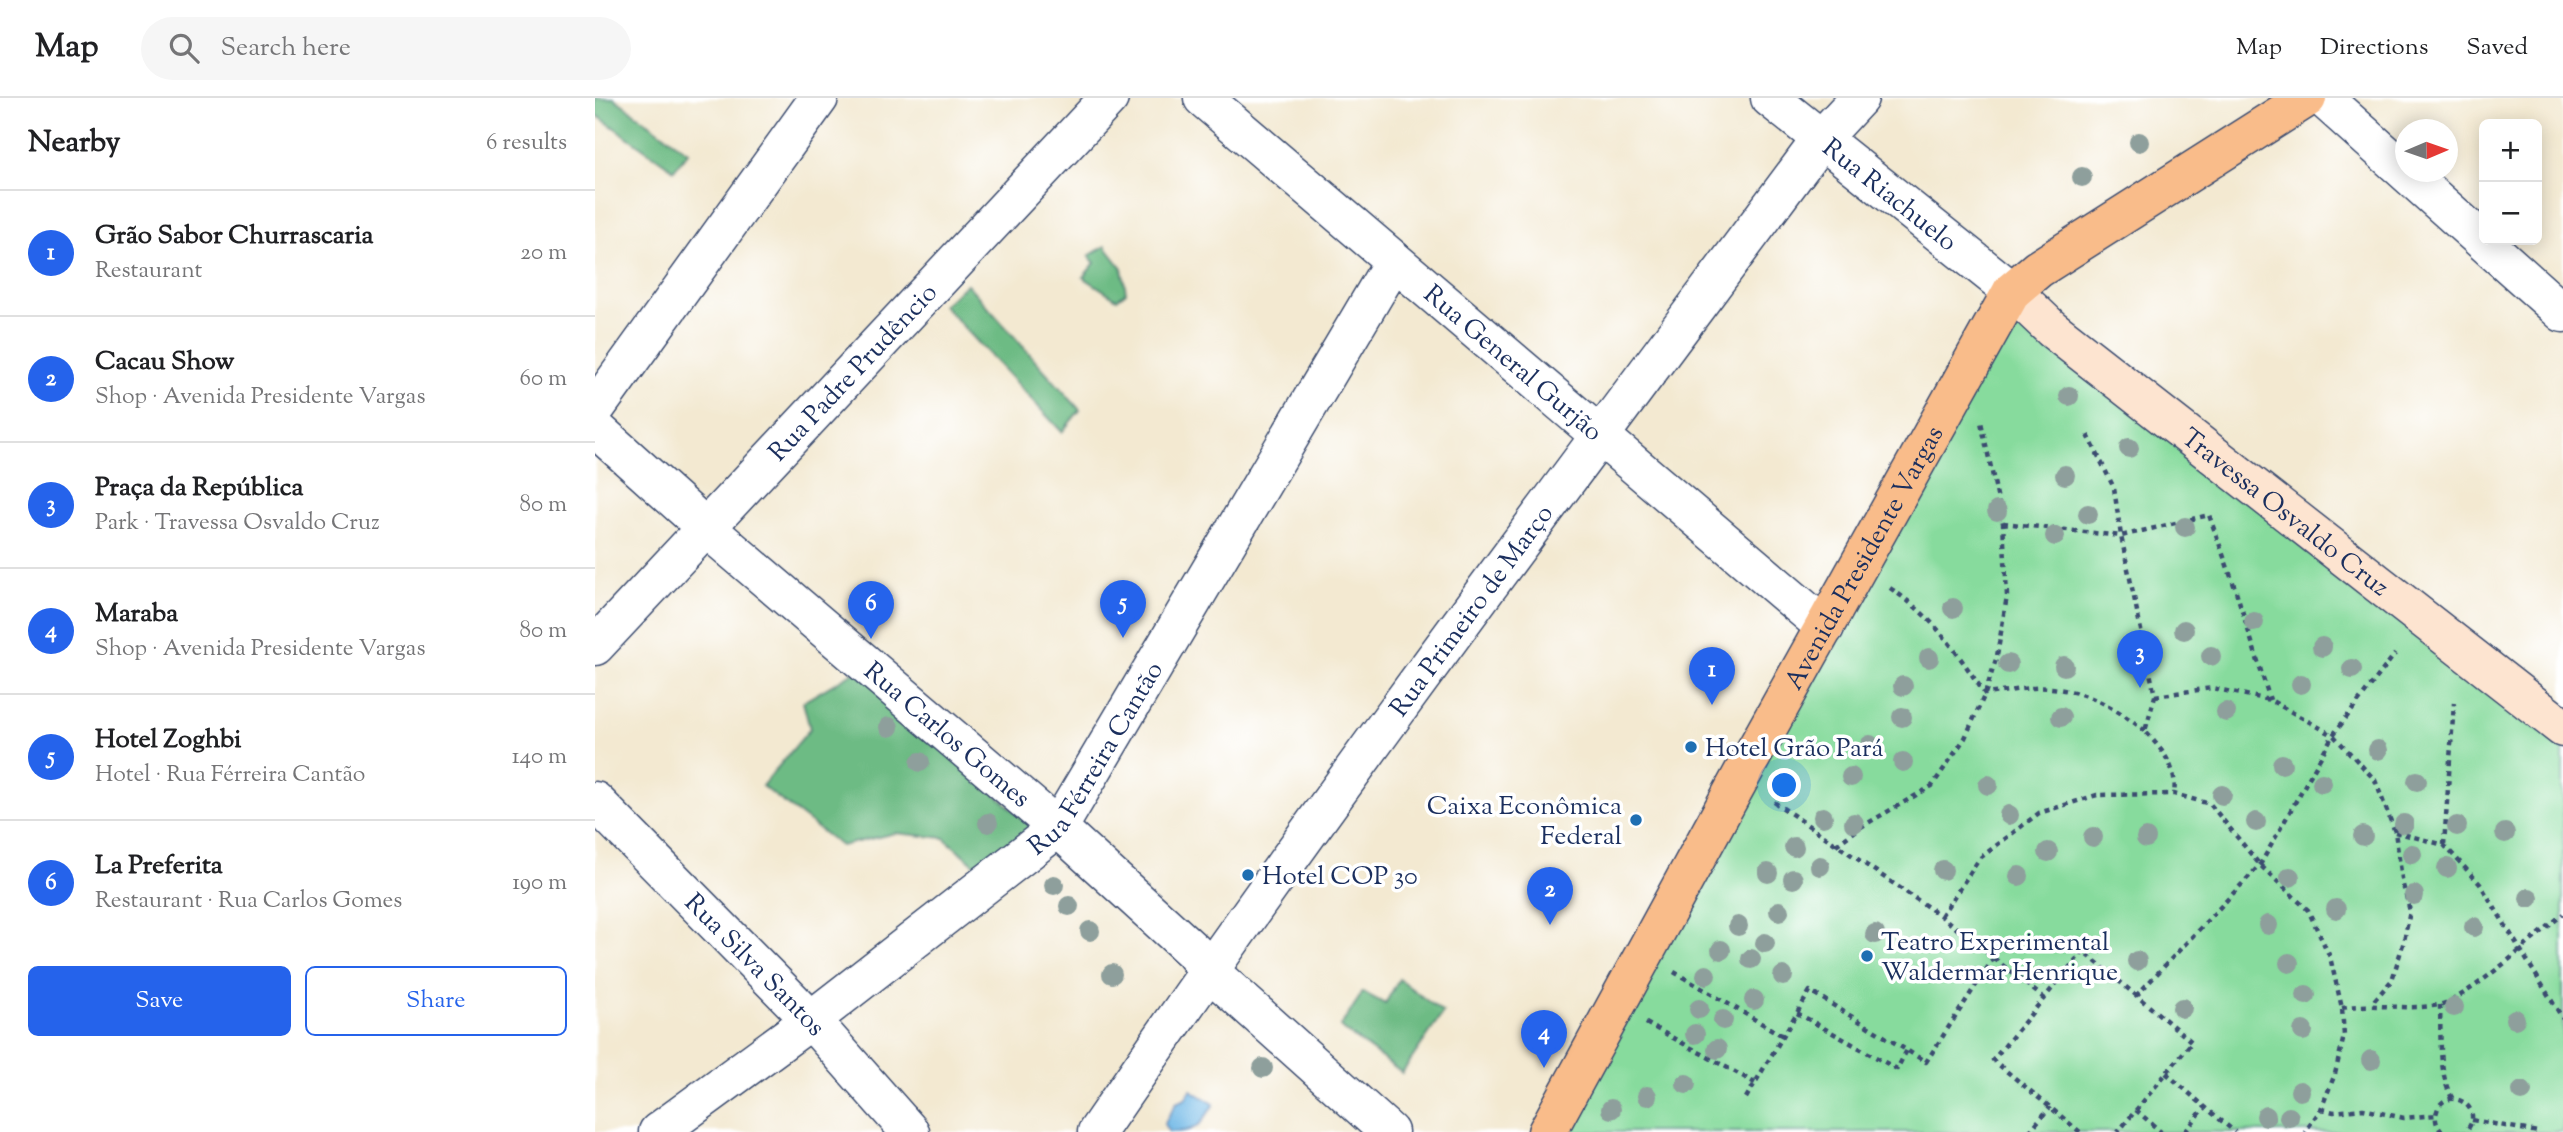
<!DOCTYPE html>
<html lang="en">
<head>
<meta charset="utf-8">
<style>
  :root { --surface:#fff; --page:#f6f6f6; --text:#202124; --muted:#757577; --line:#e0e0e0; --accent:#2563eb }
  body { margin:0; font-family:"Sorts Mill Goudy",serif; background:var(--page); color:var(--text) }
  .controls { position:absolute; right:21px; top:21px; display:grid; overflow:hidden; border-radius:10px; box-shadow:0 4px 18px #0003 }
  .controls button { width:63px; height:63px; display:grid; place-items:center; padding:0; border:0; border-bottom:2px solid var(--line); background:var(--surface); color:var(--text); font:35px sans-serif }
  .compass { position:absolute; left:1800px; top:21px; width:63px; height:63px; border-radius:50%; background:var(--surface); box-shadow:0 4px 18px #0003; rotate:88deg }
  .you { position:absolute; left:1190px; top:688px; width:24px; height:24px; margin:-18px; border:5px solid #fff; border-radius:50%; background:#1a73e8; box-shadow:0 0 0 10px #1a73e833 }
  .badge { display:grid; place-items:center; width:46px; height:46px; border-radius:50%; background:var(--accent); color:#fff; font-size:23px; font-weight:700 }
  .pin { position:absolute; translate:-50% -58px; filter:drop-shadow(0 2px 4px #0008) }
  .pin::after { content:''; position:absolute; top:37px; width:24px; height:21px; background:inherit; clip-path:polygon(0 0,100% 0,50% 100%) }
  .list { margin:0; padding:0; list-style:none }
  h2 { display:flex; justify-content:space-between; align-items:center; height:91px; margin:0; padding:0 28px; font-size:30px }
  h2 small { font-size:23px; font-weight:400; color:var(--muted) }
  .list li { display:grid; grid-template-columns:46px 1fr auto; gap:21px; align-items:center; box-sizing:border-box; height:126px; padding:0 28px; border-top:2px solid var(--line) }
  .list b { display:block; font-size:26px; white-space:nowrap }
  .list p { margin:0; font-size:23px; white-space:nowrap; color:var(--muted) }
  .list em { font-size:23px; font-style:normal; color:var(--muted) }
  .actions { display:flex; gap:14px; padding:21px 28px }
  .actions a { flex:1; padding:16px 0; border:2px solid var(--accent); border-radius:10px; text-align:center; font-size:24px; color:var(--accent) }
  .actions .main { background:var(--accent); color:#fff }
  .icon { flex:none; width:38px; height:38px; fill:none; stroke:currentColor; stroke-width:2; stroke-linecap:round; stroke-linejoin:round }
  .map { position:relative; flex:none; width:1968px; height:1034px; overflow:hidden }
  header { display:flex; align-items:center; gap:42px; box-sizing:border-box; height:98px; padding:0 35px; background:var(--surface); border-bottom:2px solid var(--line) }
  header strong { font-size:33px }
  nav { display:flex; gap:38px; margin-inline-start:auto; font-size:24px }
  .search { width:490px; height:63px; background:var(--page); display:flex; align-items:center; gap:18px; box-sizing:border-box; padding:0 24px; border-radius:38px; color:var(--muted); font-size:26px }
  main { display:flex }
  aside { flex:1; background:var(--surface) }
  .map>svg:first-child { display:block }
  .green { fill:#87db9d; stroke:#51857e; stroke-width:2 }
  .forest { fill:#6dbb84; stroke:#447571; stroke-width:2 }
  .water { fill:#6cb6e5; stroke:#4472a2; stroke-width:2 }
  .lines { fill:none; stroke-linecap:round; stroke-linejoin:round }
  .minor-casing { stroke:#3b4b6f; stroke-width:41 }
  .secondary-casing { stroke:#3b4b6f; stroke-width:41 }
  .primary-casing { stroke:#3b4b6f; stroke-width:41 }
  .path { stroke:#3b4b6f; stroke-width:4.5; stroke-dasharray:5 5; stroke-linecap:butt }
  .minor { stroke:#fff; stroke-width:38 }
  .secondary { stroke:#fde4d0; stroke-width:38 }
  .primary { stroke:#f9bc8a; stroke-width:38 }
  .tree { fill:#8e9f9c }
  .poi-dot { fill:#1f6fb2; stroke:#fff; stroke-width:2.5 }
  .labels { text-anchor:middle; stroke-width:7; stroke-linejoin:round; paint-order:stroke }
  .street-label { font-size:26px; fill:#1b2f5e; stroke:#fff }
  .poi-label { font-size:26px; fill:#1b2f5e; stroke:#fff; text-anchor:start }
</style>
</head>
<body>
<header>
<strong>Map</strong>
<div class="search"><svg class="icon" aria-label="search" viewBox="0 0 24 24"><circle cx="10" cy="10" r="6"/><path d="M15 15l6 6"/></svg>Search here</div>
<nav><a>Map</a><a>Directions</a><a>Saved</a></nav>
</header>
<main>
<aside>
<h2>Nearby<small>6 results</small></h2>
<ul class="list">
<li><span class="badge">1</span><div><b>Grão Sabor Churrascaria</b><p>Restaurant</p></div><em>20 m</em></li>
<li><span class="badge">2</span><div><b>Cacau Show</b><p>Shop · Avenida Presidente Vargas</p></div><em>60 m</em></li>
<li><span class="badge">3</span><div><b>Praça da República</b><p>Park · Travessa Osvaldo Cruz</p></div><em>80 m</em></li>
<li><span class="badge">4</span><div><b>Maraba</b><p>Shop · Avenida Presidente Vargas</p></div><em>80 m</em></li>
<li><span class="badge">5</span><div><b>Hotel Zoghbi</b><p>Hotel · Rua Férreira Cantão</p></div><em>140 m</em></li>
<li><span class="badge">6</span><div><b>La Preferita</b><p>Restaurant · Rua Carlos Gomes</p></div><em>190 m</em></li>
</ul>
<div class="actions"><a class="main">Save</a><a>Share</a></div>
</aside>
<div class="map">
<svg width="1968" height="1034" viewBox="0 0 1968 1034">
  <rect width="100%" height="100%" fill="#fff"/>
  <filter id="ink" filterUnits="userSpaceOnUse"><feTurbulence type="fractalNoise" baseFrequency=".0143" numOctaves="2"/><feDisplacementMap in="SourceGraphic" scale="14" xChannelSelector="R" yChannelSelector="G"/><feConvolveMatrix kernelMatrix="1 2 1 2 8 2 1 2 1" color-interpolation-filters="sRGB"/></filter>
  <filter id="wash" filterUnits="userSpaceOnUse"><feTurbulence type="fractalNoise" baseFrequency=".00686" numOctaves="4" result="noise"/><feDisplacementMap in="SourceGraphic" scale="28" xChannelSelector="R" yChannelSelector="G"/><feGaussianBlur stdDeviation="1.57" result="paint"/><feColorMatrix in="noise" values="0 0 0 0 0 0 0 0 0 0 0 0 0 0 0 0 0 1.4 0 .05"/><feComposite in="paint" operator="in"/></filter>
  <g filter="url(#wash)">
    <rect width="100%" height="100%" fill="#f3e9d1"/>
    <!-- green -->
    <path class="green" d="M 1417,193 L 1481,249 L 1968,651 L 1968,1034 L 952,1034 Z"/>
    <!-- forest -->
    <path class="forest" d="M 0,0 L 19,0 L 93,54 L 79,72 L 0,16 Z
      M 510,148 L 527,170 L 531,194 L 522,201 L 488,179 L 500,165 L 494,158 Z
      M 372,186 L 485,312 L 467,334 L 348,207 Z
      M 264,571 L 437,729 L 384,770 L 349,740 L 300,735 L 246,748 L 167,688 L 215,631 L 208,604 Z
      M 804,881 L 848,915 L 807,975 L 745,929 L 768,894 L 790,906 Z"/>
    <!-- water -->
    <path class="water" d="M 596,992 L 619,1006 C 605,1029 601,1034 574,1034 L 569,1026 L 581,1005 L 590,1001 Z"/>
  </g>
  <g filter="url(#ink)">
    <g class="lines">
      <defs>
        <g id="minor">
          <path id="s1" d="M 608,0 L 1230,529"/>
          <path id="s2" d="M 1175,0 L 1417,193"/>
          <path d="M 1728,0 L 1968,215"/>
          <path d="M 0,311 L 224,0"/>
          <path id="s3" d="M 0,330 L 110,429 L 463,730 L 598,853 L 613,872 L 794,1034"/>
          <path id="s4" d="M 0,548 L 514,0"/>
          <path id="s5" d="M 0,703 L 216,922 L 315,1034"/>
          <path id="s6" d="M 63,1034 L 216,922 L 463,730 L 799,163"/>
          <path id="s7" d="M 502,1034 C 734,696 982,369 1227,40 L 1264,0"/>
        </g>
        <g id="secondary">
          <path id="s8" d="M 1417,193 L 1457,231 L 1968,630"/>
        </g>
        <g id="primary">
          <path id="s9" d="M 952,1034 L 1156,660 L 1417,193 L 1443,171 L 1712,0"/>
        </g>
      </defs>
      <!-- minor casing -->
      <use href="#minor" class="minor-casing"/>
      <!-- secondary casing -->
      <use href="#secondary" class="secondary-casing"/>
      <!-- primary casing -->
      <use href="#primary" class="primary-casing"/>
      <!-- path -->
      <path class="path" d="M 1493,337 L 1519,390 L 1526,438 L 1560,598 L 1550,633 C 1567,652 1583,669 1579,696
        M 1408,425 L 1526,438 L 1614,417 L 1640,490 L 1675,602
        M 1295,490 C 1340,520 1360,552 1390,596 C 1411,594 1434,588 1456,590 C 1493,594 1522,610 1550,633
        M 1560,598 L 1617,590 L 1675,602 L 1738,637 L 1780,682 L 1800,734 L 1808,787 L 1815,813 L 1809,843 L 1797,882 L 1776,906
        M 1179,704 L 1346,818 L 1450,901
        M 1800,734 L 1849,747 L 1885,786 L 1968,921
        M 1241,747 L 1266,729 L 1337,688 L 1370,640 L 1390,596 L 1402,558 L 1412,498 L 1408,425 L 1386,324
        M 1849,747 L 1859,605
        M 1346,818 L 1385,760 L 1444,715 L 1502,697 L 1579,696 L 1615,706 L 1665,767 L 1713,812 L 1735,859 L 1747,910 L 1749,938 L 1740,976 L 1726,1011 L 1710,1034
        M 1079,874 L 1188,938
        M 1541,898 L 1665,767 L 1738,637 L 1800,556
        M 1845,907 C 1846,933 1843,980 1858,1001
        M 1747,910 C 1779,904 1811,913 1843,907 C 1872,902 1942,837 1968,816
        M 1202,915 L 1302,971 L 1312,952
        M 1051,925 L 1160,985
        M 1571,975 L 1610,1009
        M 1151,1000 L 1215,893 L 1331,964 L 1398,861
        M 1726,1011 L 1739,1014 L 1768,1011 L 1809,1020 L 1841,1017
        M 1541,1012 L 1566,1034
        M 1877,1022 L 1943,1034
        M 1434,1034 L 1455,1009
        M 1485,1034 L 1398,962 L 1488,853 L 1597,944 L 1523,1034
        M 1590,1034 L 1610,1009 L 1640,1034
        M 1847,1034 C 1842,1028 1839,1022 1842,1013 C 1850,986 1894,1009 1870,1034"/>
      <!-- minor -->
      <use href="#minor" class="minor"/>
      <!-- secondary -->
      <use href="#secondary" class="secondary"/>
      <!-- primary -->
      <use href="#primary" class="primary"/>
    </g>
    <!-- trees -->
    <g class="tree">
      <circle cx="1544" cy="44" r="10"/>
      <circle cx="1487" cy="79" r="10"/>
      <circle cx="1474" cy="298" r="10"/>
      <circle cx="1534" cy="350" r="10"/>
      <circle cx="1470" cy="377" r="10"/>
      <circle cx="1402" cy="413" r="10"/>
      <circle cx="1493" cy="416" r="10"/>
      <circle cx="1590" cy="429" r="10"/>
      <circle cx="1460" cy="438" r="10"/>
      <circle cx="1358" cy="510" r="10"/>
      <circle cx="1659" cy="524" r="10"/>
      <circle cx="1589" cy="532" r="10"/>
      <circle cx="1727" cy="549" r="10"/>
      <circle cx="1616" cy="558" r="10"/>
      <circle cx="1334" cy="560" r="10"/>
      <circle cx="1413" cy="566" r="10"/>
      <circle cx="1469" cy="568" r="10"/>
      <circle cx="1757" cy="571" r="10"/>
      <circle cx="1706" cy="586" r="10"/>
      <circle cx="1308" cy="588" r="10"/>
      <circle cx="1631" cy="614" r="10"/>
      <circle cx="1307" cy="619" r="10"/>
      <circle cx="1466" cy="619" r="10"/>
      <circle cx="294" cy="629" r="10"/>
      <circle cx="1275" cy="647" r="10"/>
      <circle cx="1783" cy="652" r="10"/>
      <circle cx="325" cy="664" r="10"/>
      <circle cx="1308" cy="664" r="10"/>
      <circle cx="1687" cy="666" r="10"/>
      <circle cx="1256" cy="679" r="10"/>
      <circle cx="1822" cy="683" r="10"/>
      <circle cx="1727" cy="685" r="10"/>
      <circle cx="1393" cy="687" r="10"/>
      <circle cx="1627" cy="697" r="10"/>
      <circle cx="1414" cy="717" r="10"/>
      <circle cx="1228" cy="719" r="10"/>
      <circle cx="1661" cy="724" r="10"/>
      <circle cx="393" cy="725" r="10"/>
      <circle cx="1259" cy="725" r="10"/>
      <circle cx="1809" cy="726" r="10"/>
      <circle cx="1862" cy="728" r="10"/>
      <circle cx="1910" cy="735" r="10"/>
      <circle cx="1768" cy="738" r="10"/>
      <circle cx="1498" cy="739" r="10"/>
      <circle cx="1551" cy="740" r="10"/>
      <circle cx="1199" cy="749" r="10"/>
      <circle cx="1453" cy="754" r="10"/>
      <circle cx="1817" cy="756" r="10"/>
      <circle cx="1225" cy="768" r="10"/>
      <circle cx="1852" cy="770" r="10"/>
      <circle cx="1348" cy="772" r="10"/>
      <circle cx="1173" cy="775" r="10"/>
      <circle cx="1424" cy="778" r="10"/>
      <circle cx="1695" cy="779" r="10"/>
      <circle cx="1198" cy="781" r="10"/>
      <circle cx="459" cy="787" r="10"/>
      <circle cx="1819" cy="797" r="10"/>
      <circle cx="1934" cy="800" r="10"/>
      <circle cx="474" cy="808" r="10"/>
      <circle cx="1741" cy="811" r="10"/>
      <circle cx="1184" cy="813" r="10"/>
      <circle cx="1673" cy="827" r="10"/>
      <circle cx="1143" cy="828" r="10"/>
      <circle cx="1879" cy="829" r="10"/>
      <circle cx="495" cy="833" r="10"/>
      <circle cx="1280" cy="836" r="10"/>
      <circle cx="1170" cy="845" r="10"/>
      <circle cx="1126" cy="852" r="10"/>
      <circle cx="1156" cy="861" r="10"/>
      <circle cx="1542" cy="863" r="10"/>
      <circle cx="1694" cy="865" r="10"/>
      <circle cx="517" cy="876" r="10"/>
      <circle cx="1111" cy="877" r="10"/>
      <circle cx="1188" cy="878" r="10"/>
      <circle cx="1711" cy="897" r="10"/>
      <circle cx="1159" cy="902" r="10"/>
      <circle cx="1859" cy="909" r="10"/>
      <circle cx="1587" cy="910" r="10"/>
      <circle cx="1104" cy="911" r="10"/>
      <circle cx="1920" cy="921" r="10"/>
      <circle cx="1128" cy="922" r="10"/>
      <circle cx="1708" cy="933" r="10"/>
      <circle cx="1100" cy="936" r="10"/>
      <circle cx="1122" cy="951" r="10"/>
      <circle cx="1776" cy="962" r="10"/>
      <circle cx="668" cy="970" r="10"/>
      <circle cx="1091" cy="986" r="10"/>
      <circle cx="1705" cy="993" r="10"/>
      <circle cx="1927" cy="993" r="10"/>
      <circle cx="1052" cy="998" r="10"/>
      <circle cx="1016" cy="1011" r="10"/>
      <circle cx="1671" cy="1018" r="10"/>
      <circle cx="1694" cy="1019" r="10"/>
    </g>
  </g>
  <!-- markers -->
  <g class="poi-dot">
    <circle cx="1096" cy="649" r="7"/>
    <circle cx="1041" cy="722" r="7"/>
    <circle cx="653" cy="777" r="7"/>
    <circle cx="1272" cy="858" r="7"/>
  </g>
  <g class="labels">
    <!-- street labels -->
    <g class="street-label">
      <text dy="9" stroke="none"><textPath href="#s2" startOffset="154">Rua Riachuelo</textPath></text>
      <text dy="9" stroke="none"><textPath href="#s1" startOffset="408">Rua General Gurjão</textPath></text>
      <text dy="9" stroke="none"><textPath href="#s4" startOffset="376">Rua Padre Prudêncio</textPath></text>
      <text dy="9" stroke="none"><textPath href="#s8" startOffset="352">Travessa Osvaldo Cruz</textPath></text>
      <text dy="9" stroke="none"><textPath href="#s9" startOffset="656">Avenida Presidente Vargas</textPath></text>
      <text dy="9" stroke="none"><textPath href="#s7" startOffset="642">Rua Primeiro de Março</textPath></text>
      <text dy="9" stroke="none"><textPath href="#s3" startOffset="467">Rua Carlos Gomes</textPath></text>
      <text dy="9" stroke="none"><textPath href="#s6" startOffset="581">Rua Férreira Cantão</textPath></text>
      <text dy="9" stroke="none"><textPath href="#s5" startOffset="229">Rua Silva Santos</textPath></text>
    </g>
    <!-- poi labels -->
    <g class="poi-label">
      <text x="1110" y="658">Hotel Grão Pará</text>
      <text x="1027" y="716" text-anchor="end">Caixa Econômica<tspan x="1027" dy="30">Federal</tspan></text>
      <text x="667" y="786">Hotel COP 30</text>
      <text x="1286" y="852">Teatro Experimental<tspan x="1286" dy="30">Waldermar Henrique</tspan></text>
    </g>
  </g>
</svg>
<div class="controls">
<button>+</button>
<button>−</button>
</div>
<svg class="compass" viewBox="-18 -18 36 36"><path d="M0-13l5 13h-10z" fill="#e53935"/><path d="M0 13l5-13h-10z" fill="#757577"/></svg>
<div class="you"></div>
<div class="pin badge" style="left:1117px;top:607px">1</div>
<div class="pin badge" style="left:955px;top:827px">2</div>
<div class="pin badge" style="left:1545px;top:590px">3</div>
<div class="pin badge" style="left:949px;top:970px">4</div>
<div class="pin badge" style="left:528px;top:540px">5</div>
<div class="pin badge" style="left:276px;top:541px">6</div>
</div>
</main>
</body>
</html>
